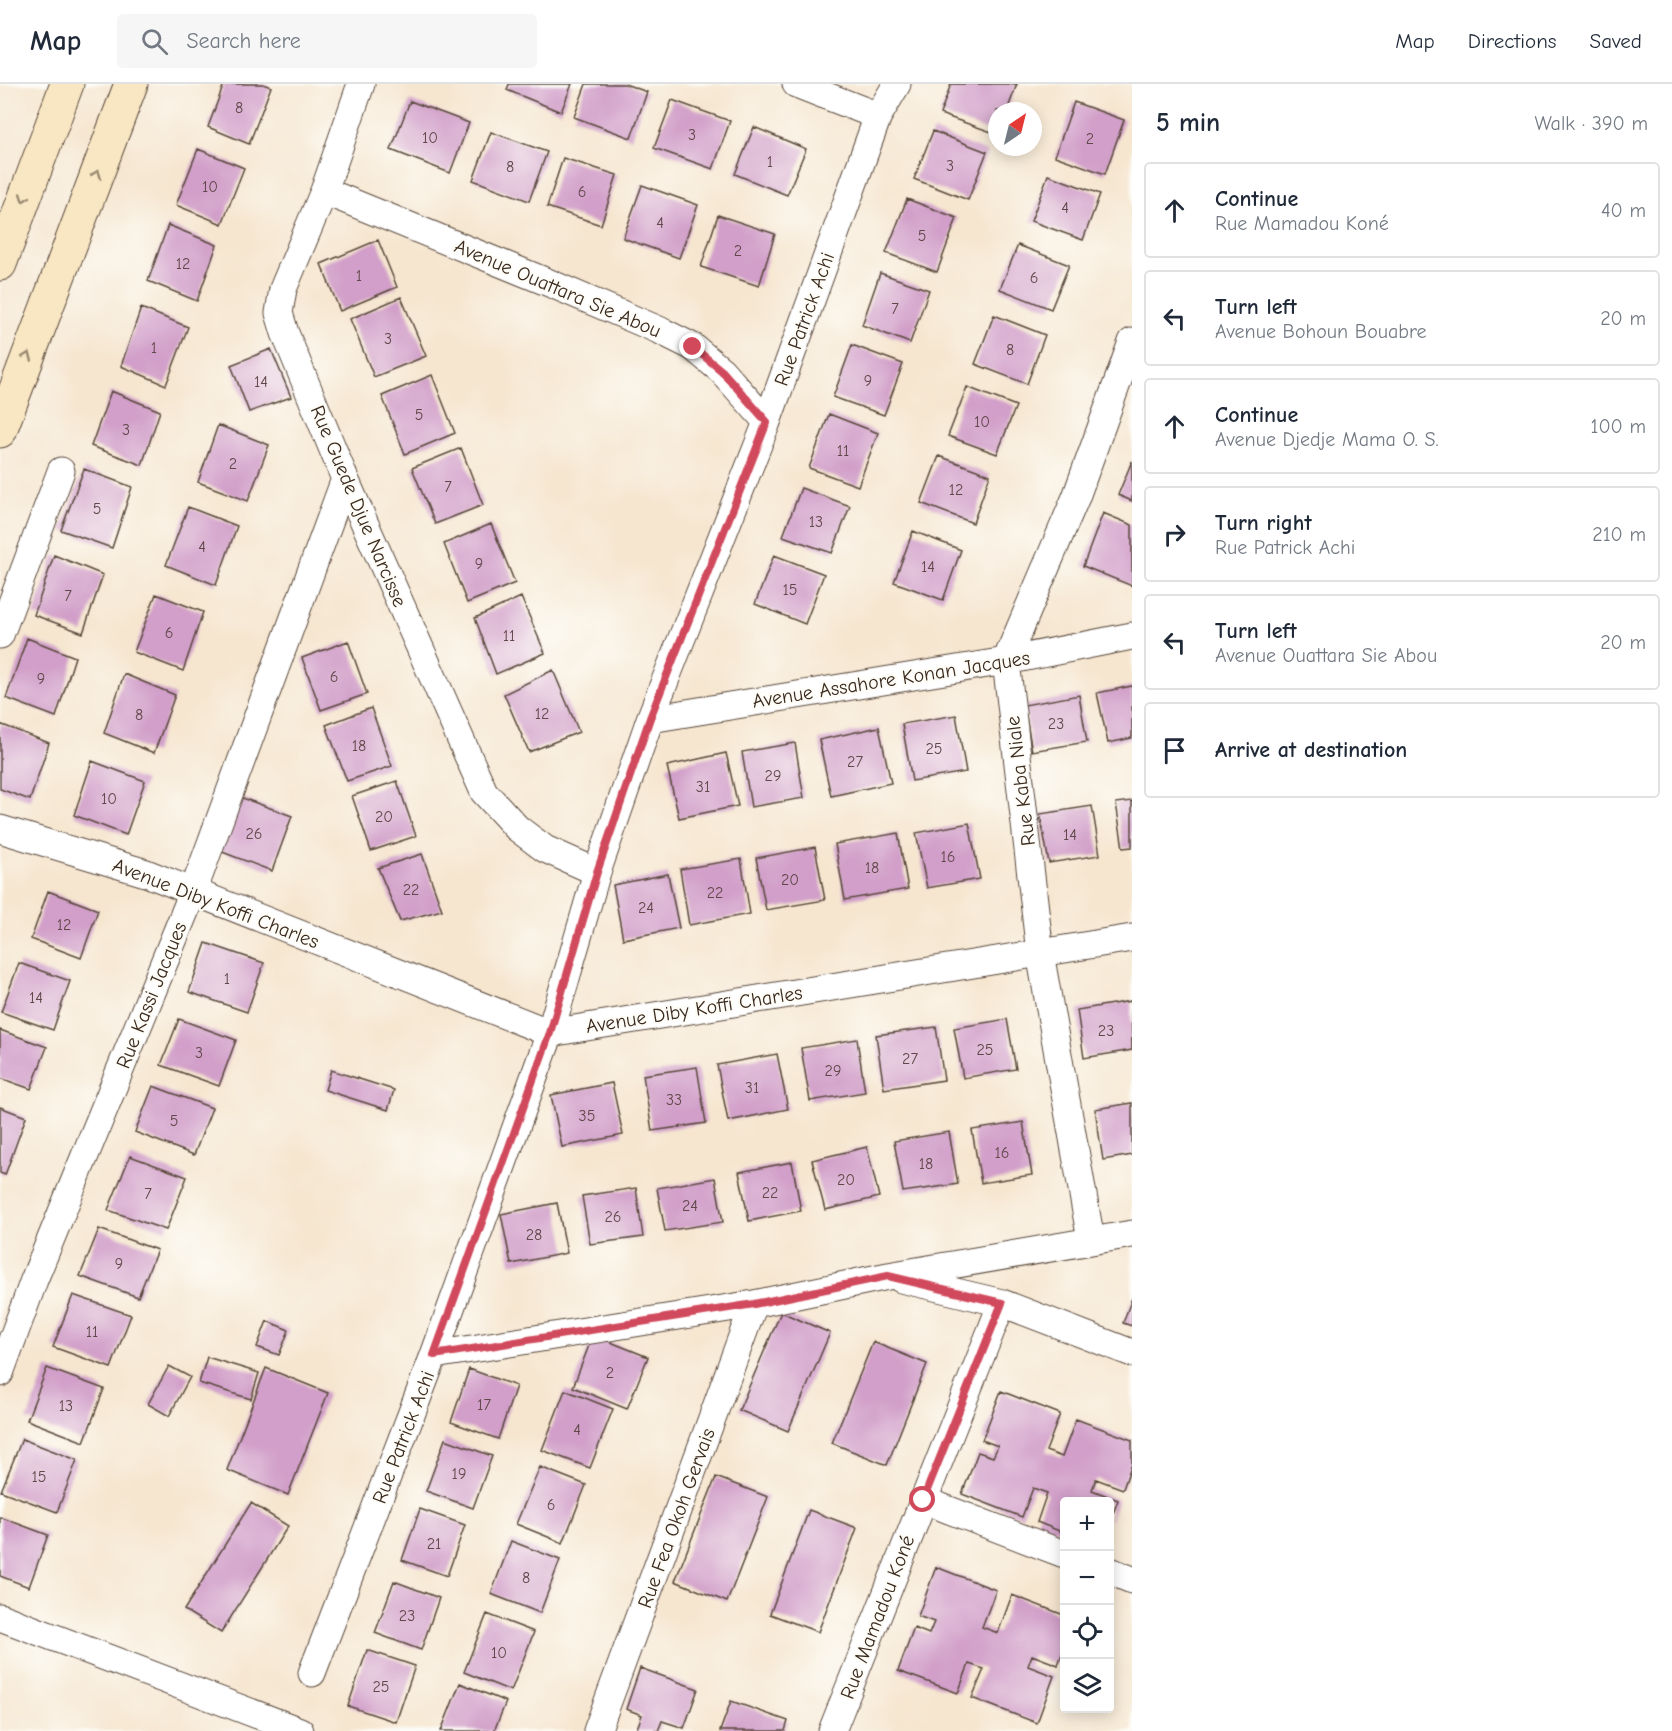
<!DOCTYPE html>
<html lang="en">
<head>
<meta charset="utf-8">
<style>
  :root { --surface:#fff; --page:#f6f6f7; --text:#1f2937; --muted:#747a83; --line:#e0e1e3 }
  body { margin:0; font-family:"Comic Neue",sans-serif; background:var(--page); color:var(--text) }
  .controls { position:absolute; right:18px; bottom:18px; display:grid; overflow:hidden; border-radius:6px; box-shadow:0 3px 15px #0003 }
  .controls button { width:54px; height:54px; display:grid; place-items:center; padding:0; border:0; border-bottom:2px solid var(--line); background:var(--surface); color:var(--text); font:30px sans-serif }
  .compass { position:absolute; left:988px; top:18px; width:54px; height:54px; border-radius:50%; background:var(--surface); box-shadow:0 3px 15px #0003; rotate:35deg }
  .stop { position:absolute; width:18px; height:18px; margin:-14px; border:4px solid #d1495b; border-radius:50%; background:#fff }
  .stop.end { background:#d1495b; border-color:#fff; box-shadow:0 2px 6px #0008 }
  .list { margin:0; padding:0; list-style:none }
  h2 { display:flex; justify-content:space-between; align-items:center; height:78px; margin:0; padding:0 24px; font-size:26px }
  h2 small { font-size:20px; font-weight:400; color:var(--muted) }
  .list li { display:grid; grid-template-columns:39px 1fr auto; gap:18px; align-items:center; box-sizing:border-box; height:96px; margin:0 12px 12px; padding:0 12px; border:2px solid var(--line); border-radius:6px }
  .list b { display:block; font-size:22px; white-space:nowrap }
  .list p { margin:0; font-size:20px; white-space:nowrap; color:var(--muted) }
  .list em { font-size:20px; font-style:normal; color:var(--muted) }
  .icon { flex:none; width:33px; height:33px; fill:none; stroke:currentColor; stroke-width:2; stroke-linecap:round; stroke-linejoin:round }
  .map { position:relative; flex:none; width:1132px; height:1647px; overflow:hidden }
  header { display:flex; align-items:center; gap:36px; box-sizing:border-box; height:84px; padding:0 30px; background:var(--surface); border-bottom:2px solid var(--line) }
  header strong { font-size:28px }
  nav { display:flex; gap:33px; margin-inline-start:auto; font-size:21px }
  .search { width:420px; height:54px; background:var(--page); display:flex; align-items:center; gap:15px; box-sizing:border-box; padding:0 21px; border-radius:6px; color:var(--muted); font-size:22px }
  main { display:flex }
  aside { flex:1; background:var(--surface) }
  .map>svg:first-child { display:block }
  .building { fill:#d19fc9 }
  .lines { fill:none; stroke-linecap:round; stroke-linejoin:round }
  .street-casing { stroke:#574639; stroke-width:29 }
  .secondary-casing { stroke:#574639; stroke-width:35 }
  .street { stroke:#fff; stroke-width:27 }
  .secondary { stroke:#f9e7c3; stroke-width:33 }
  .oneway { stroke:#9a8870 }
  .route { stroke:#d1495b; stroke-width:8 }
  .labels { text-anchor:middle; stroke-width:4.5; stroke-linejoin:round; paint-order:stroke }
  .number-label { font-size:16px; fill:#604749 }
  .street-label { font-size:20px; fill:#3b2a1e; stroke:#fdfcf7 }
</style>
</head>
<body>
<header>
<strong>Map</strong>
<div class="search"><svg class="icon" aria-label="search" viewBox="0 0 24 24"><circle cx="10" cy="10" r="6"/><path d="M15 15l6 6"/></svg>Search here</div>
<nav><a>Map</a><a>Directions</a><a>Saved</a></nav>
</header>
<main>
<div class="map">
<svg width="1132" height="1647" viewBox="0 0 1132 1647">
  <rect width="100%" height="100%" fill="#fdfcf7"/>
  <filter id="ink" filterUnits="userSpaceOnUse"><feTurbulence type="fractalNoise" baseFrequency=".0167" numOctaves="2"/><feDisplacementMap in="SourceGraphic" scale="12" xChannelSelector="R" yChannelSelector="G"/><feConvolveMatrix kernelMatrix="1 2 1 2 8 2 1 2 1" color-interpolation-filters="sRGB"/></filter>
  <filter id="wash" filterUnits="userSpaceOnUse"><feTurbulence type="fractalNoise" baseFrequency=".008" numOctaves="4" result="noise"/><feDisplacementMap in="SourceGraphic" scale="24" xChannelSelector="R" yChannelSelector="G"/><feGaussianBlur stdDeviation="1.35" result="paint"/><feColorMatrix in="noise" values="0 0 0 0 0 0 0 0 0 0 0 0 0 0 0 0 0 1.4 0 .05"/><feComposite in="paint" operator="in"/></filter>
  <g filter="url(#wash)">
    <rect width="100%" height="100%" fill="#f6e6d0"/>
    <g id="blocks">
      <!-- building -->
      <path class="building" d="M 224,0 L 263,0 L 271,3 L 249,60 L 208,43 Z
        M 509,0 L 572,0 L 561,28 L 507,6 Z
        M 586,0 L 625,0 L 647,8 L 631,54 L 574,33 Z
        M 951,0 L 1017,0 L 1007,27 L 997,27 L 997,50 L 940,30 Z
        M 672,16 L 730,37 L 713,85 L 654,64 Z
        M 410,17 L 469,39 L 450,89 L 391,66 Z
        M 1074,18 L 1124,36 L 1105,90 L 1055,72 Z
        M 754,43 L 806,65 L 787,111 L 735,90 Z
        M 933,47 L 987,68 L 968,116 L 914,95 Z
        M 491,48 L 547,68 L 529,117 L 473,96 Z
        M 198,65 L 244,84 L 222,140 L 176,121 Z
        M 563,74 L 617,91 L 601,141 L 547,123 Z
        M 1048,91 L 1100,110 L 1083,156 L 1031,137 Z
        M 642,101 L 698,121 L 679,174 L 623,154 Z
        M 907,115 L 957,134 L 937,188 L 886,169 Z
        M 718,131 L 775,150 L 759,202 L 701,183 Z
        M 168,141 L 217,161 L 197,217 L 148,197 Z
        M 378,156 L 397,203 L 340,227 L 321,180 Z
        M 1018,161 L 1069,181 L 1051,225 L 1000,205 Z
        M 880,189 L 929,206 L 910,259 L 862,241 Z
        M 401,213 L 426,272 L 374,293 L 350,235 Z
        M 141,224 L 188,243 L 166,301 L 121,282 Z
        M 994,231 L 1045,251 L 1027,300 L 975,280 Z
        M 852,261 L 903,280 L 884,331 L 833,313 Z
        M 271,265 L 291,313 L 249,328 L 231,281 Z
        M 432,291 L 455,349 L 405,370 L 382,312 Z
        M 967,303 L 1016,322 L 997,370 L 948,352 Z
        M 111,307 L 160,327 L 142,381 L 91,362 Z
        M 829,330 L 878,349 L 858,402 L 809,384 Z
        M 218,341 L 269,361 L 248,417 L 198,398 Z
        M 461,364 L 483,421 L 435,440 L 412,384 Z
        M 939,372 L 990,391 L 973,439 L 921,419 Z
        M 1132,377 L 1132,417 L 1118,411 Z
        M 84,385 L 132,403 L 112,464 L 61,446 Z
        M 801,404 L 850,422 L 832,469 L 783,452 Z
        M 188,423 L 237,442 L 216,501 L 166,481 Z
        M 1103,429 L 1132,441 L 1132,502 L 1083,482 Z
        M 491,440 L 515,499 L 467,519 L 444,460 Z
        M 913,447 L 961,466 L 943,516 L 894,498 Z
        M 54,471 L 103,491 L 83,549 L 34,531 Z
        M 774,471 L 824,490 L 805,540 L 755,520 Z
        M 156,510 L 203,528 L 183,587 L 134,568 Z
        M 521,513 L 545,569 L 496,590 L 475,534 Z
        M 27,554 L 75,573 L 56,633 L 6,614 Z
        M 348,557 L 367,610 L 321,626 L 302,574 Z
        M 553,586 L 579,648 L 529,668 L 504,610 Z
        M 124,590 L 175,611 L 154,669 L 104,649 Z
        M 1132,602 L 1132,654 L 1108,659 L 1097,609 Z
        M 1079,611 L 1087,658 L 1032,667 L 1024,621 Z
        M 371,624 L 392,682 L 347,697 L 326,641 Z
        M 956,631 L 966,688 L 912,697 L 902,640 Z
        M 0,640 L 49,659 L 30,716 L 0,705 Z
        M 879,643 L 891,699 L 831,712 L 819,656 Z
        M 795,659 L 804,714 L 751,723 L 742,668 Z
        M 726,669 L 738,722 L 679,734 L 667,682 Z
        M 92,677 L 145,697 L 126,751 L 74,731 Z
        M 397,697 L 416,752 L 371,767 L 352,712 Z
        M 237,712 L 292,732 L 272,787 L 217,766 Z
        M 1132,717 L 1132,763 L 1123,764 L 1116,719 Z
        M 1092,722 L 1100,771 L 1049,779 L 1040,730 Z
        M 969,739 L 980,795 L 927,804 L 916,749 Z
        M 898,749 L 908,805 L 845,816 L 835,760 Z
        M 815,763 L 825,816 L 766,826 L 756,774 Z
        M 422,770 L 442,826 L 400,837 L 378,784 Z
        M 741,775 L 750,830 L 689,841 L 680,785 Z
        M 668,790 L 679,844 L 623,855 L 613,801 Z
        M 48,807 L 98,826 L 81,874 L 31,855 Z
        M 206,859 L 264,879 L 247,928 L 189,908 Z
        M 19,879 L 70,897 L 53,946 L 1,928 Z
        M 1131,917 L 1132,966 L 1084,974 L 1077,926 Z
        M 179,935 L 236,956 L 219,1002 L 161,981 Z
        M 1007,935 L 1016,985 L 963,994 L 954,944 Z
        M 936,943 L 944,996 L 884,1005 L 876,951 Z
        M 0,946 L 47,963 L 31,1005 L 0,994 Z
        M 857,955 L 865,1008 L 810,1017 L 801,964 Z
        M 777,970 L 788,1025 L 728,1037 L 717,981 Z
        M 697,983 L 706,1039 L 652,1047 L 643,991 Z
        M 331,986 L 394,1006 L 388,1026 L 325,1006 Z
        M 612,999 L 623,1051 L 562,1063 L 551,1011 Z
        M 153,1002 L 212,1024 L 194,1071 L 135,1048 Z
        M 1132,1019 L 1132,1071 L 1103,1076 L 1095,1025 Z
        M 0,1023 L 26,1033 L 5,1091 L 0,1089 Z
        M 1023,1038 L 1032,1091 L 981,1099 L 972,1046 Z
        M 949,1048 L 958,1100 L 903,1108 L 894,1057 Z
        M 867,1063 L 879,1113 L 825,1126 L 812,1076 Z
        M 130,1072 L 187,1093 L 166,1146 L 108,1126 Z
        M 792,1078 L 801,1127 L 749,1137 L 739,1088 Z
        M 715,1094 L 723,1138 L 665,1147 L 657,1104 Z
        M 636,1104 L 643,1153 L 590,1160 L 582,1112 Z
        M 557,1119 L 567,1169 L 511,1180 L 501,1130 Z
        M 99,1145 L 157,1166 L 138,1213 L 80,1192 Z
        M 73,1211 L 131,1231 L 111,1284 L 53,1263 Z
        M 1132,1214 L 1132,1242 L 1123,1239 Z
        M 781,1228 L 830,1249 L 788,1347 L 739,1326 Z
        M 267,1237 L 289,1246 L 279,1271 L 257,1263 Z
        M 593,1251 L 648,1273 L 627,1325 L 573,1303 Z
        M 873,1258 L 927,1280 L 887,1381 L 832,1359 Z
        M 207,1273 L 259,1289 L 251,1315 L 199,1299 Z
        M 169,1282 L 190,1293 L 169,1332 L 148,1320 Z
        M 47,1284 L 104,1305 L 84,1358 L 27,1336 Z
        M 266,1284 L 328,1309 L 288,1411 L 227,1386 Z
        M 469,1285 L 516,1302 L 498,1355 L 451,1338 Z
        M 565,1306 L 613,1325 L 590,1384 L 542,1366 Z
        M 1001,1307 L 1060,1330 L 1046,1367 L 1062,1373 L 1076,1335 L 1132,1356 L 1132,1379 L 1123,1405 L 1096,1395 L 1092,1406 L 1118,1416 L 1110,1438 L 1110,1418 L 1064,1418 L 1064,1449 L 1037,1438 L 1047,1409 L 1033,1404 L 1022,1433 L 962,1410 L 978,1368 L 993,1373 L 998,1362 L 982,1356 Z
        M 22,1355 L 77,1376 L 57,1428 L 1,1407 Z
        M 445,1355 L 492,1372 L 473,1424 L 426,1407 Z
        M 540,1383 L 586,1401 L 563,1459 L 516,1440 Z
        M 716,1393 L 768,1413 L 727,1518 L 675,1497 Z
        M 251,1419 L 288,1442 L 221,1549 L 184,1526 Z
        M 420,1425 L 465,1441 L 447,1492 L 402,1476 Z
        M 809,1426 L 857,1444 L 818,1548 L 770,1530 Z
        M 0,1433 L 48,1451 L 29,1503 L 0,1492 Z
        M 511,1457 L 560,1476 L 540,1529 L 491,1510 Z
        M 936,1483 L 996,1506 L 982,1543 L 998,1549 L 1012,1511 L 1064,1531 L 1064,1564 L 1058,1581 L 1032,1571 L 1028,1582 L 1054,1592 L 1037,1639 L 972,1614 L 984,1585 L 969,1580 L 958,1609 L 898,1587 L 914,1544 L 929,1550 L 934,1538 L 918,1532 Z
        M 394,1497 L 439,1514 L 421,1566 L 375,1549 Z
        M 487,1530 L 534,1548 L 511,1607 L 464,1588 Z
        M 367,1566 L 415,1582 L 396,1638 L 348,1622 Z
        M 640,1584 L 698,1605 L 684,1644 L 662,1637 L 658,1647 L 636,1647 L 642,1631 L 626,1625 Z
        M 460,1599 L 506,1618 L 494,1647 L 441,1647 Z
        M 731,1617 L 788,1637 L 785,1647 L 720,1647 Z"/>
    </g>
  </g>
  <g filter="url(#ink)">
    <use href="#blocks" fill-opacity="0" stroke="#574639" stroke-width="1.5"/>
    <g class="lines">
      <defs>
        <path id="street" d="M 361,0 L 324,107 L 283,205 L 279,229 L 285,249 L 345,395 L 484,708 L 517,744 L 545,765 L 597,788
          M 796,0 L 878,32
          M 324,107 L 547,198 L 661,247 L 693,263 L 722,287 L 767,338
          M 0,551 L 61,387
          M 650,635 L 1006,577 L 1132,552
          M 0,745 L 146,789 L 550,949 L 1132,854
          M 1091,1156 L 1040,869 L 1006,577 L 1076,413 L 1132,258
          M 901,1195 L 1002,1219 L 1132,1269
          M 434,1271 L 754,1220 L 888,1192 L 1132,1150
          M 0,1289 L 34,1196 L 193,808 L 345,395
          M 923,1416 L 1064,1470
          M 1110,1487 L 1132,1496
          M 0,1533 L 300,1647
          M 312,1589 L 434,1271 L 550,949 L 597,788 L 650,635 L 767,338 L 878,32 L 897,0
          M 597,1647 L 754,1220
          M 832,1647 L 1002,1219"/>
        <path id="secondary" d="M 0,180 L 67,0
          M 0,347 L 131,0"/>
      </defs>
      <!-- street casing -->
      <use href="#street" class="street-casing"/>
      <!-- secondary casing -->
      <use href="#secondary" class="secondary-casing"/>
      <!-- street -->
      <use href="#street" class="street"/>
      <!-- secondary -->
      <use href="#secondary" class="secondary"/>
    </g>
    <!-- one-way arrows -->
    <defs><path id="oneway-chevron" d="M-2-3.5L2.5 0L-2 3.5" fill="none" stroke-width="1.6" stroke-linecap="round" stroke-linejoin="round" transform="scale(1.5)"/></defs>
    <g class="oneway">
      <use href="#oneway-chevron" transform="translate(97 90) rotate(-69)"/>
      <use href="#oneway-chevron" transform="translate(24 114) rotate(110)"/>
      <use href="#oneway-chevron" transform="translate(28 272) rotate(-69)"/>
    </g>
  </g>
  <g class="lines" filter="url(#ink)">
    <!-- route -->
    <path class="route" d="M 693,263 L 722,287 L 767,338 L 650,634 L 597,788 L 550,949 L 434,1271 L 754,1220 L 888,1192 L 1002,1219 L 923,1416"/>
  </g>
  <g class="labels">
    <!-- number labels -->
    <g class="number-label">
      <text x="239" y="29">8</text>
      <text x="692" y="56">3</text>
      <text x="430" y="59">10</text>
      <text x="1090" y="60">2</text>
      <text x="770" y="83">1</text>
      <text x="950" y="87">3</text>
      <text x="510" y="88">8</text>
      <text x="210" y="108">10</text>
      <text x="582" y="113">6</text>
      <text x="1065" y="129">4</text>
      <text x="660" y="144">4</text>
      <text x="922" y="157">5</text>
      <text x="738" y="172">2</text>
      <text x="183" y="185">12</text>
      <text x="359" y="197">1</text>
      <text x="1034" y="199">6</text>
      <text x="895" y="230">7</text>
      <text x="388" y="260">3</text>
      <text x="154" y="269">1</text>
      <text x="1010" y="271">8</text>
      <text x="868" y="302">9</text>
      <text x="261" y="303">14</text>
      <text x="419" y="336">5</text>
      <text x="982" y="343">10</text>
      <text x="126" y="351">3</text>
      <text x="843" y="372">11</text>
      <text x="233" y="385">2</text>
      <text x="448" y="408">7</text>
      <text x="956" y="411">12</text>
      <text x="97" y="430">5</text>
      <text x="816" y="443">13</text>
      <text x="202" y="468">4</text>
      <text x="479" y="485">9</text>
      <text x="928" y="488">14</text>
      <text x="790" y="511">15</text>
      <text x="68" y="517">7</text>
      <text x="169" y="554">6</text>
      <text x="509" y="557">11</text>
      <text x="334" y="598">6</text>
      <text x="41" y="600">9</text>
      <text x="542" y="635">12</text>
      <text x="139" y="636">8</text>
      <text x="1056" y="645">23</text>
      <text x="359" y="667">18</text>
      <text x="934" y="670">25</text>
      <text x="855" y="683">27</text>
      <text x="773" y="697">29</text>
      <text x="703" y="708">31</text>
      <text x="109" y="720">10</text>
      <text x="384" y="738">20</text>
      <text x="254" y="755">26</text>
      <text x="1070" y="756">14</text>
      <text x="948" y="778">16</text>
      <text x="872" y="789">18</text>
      <text x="790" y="801">20</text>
      <text x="411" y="811">22</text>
      <text x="715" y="814">22</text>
      <text x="646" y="829">24</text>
      <text x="64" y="846">12</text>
      <text x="227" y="900">1</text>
      <text x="36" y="919">14</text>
      <text x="1106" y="952">23</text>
      <text x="985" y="971">25</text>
      <text x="199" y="974">3</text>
      <text x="910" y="980">27</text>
      <text x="833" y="992">29</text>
      <text x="752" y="1009">31</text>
      <text x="674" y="1021">33</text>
      <text x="587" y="1037">35</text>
      <text x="174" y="1042">5</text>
      <text x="1002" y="1074">16</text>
      <text x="926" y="1085">18</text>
      <text x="846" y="1101">20</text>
      <text x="770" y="1114">22</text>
      <text x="148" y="1115">7</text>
      <text x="690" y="1127">24</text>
      <text x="613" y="1138">26</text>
      <text x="534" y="1156">28</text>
      <text x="119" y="1185">9</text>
      <text x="92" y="1253">11</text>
      <text x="610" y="1294">2</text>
      <text x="484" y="1326">17</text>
      <text x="66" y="1327">13</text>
      <text x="577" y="1351">4</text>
      <text x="459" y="1395">19</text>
      <text x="39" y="1398">15</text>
      <text x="551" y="1426">6</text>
      <text x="434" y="1465">21</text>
      <text x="526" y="1499">8</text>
      <text x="407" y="1537">23</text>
      <text x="499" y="1574">10</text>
      <text x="381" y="1608">25</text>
    </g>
    <!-- street labels -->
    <g class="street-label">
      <text transform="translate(558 204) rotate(23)" y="7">Avenue Ouattara Sie Abou</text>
      <text transform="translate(804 235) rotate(-70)" y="7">Rue Patrick Achi</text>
      <text transform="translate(359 422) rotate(67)" y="7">Rue Guede Djue Narcisse</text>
      <text transform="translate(891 595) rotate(-9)" y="7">Avenue Assahore Konan Jacques</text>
      <text transform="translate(1020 697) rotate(-97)" y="7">Rue Kaba Niale</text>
      <text transform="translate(216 819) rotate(21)" y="7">Avenue Diby Koffi Charles</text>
      <text transform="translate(151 911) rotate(-68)" y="7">Rue Kassi Jacques</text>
      <text transform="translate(694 925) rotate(-9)" y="7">Avenue Diby Koffi Charles</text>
      <text transform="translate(403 1353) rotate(-69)" y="7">Rue Patrick Achi</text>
      <text transform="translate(676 1434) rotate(-70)" y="7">Rue Fea Okoh Gervais</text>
      <text transform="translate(877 1533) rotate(-69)" y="7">Rue Mamadou Koné</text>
    </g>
  </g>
</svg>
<div class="controls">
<button>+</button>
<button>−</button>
<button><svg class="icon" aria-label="locate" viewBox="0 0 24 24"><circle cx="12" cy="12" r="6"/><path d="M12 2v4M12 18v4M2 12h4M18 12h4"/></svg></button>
<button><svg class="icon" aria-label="layers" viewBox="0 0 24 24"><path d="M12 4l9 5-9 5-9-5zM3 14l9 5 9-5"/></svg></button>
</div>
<svg class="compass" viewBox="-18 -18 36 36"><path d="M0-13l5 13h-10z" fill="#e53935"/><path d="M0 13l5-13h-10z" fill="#747a83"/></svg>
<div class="stop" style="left:923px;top:1416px"></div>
<div class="stop end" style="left:693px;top:263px"></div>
</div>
<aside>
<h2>5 min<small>Walk · 390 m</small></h2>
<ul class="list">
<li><svg class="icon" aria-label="ahead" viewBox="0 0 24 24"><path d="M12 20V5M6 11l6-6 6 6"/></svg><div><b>Continue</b><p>Rue Mamadou Koné</p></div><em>40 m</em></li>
<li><svg class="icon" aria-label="left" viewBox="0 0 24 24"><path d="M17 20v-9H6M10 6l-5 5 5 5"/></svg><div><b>Turn left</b><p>Avenue Bohoun Bouabre</p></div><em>20 m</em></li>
<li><svg class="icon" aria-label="ahead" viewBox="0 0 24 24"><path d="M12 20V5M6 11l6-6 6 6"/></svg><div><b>Continue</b><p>Avenue Djedje Mama O. S.</p></div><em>100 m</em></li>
<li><svg class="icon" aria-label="right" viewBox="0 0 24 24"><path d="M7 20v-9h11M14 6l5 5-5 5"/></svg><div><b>Turn right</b><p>Rue Patrick Achi</p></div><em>210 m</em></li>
<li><svg class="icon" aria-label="left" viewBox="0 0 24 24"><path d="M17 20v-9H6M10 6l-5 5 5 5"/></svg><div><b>Turn left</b><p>Avenue Ouattara Sie Abou</p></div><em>20 m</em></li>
<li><svg class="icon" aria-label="arrive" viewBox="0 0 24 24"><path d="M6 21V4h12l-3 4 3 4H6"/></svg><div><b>Arrive at destination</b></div></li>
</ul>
</aside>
</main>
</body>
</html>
